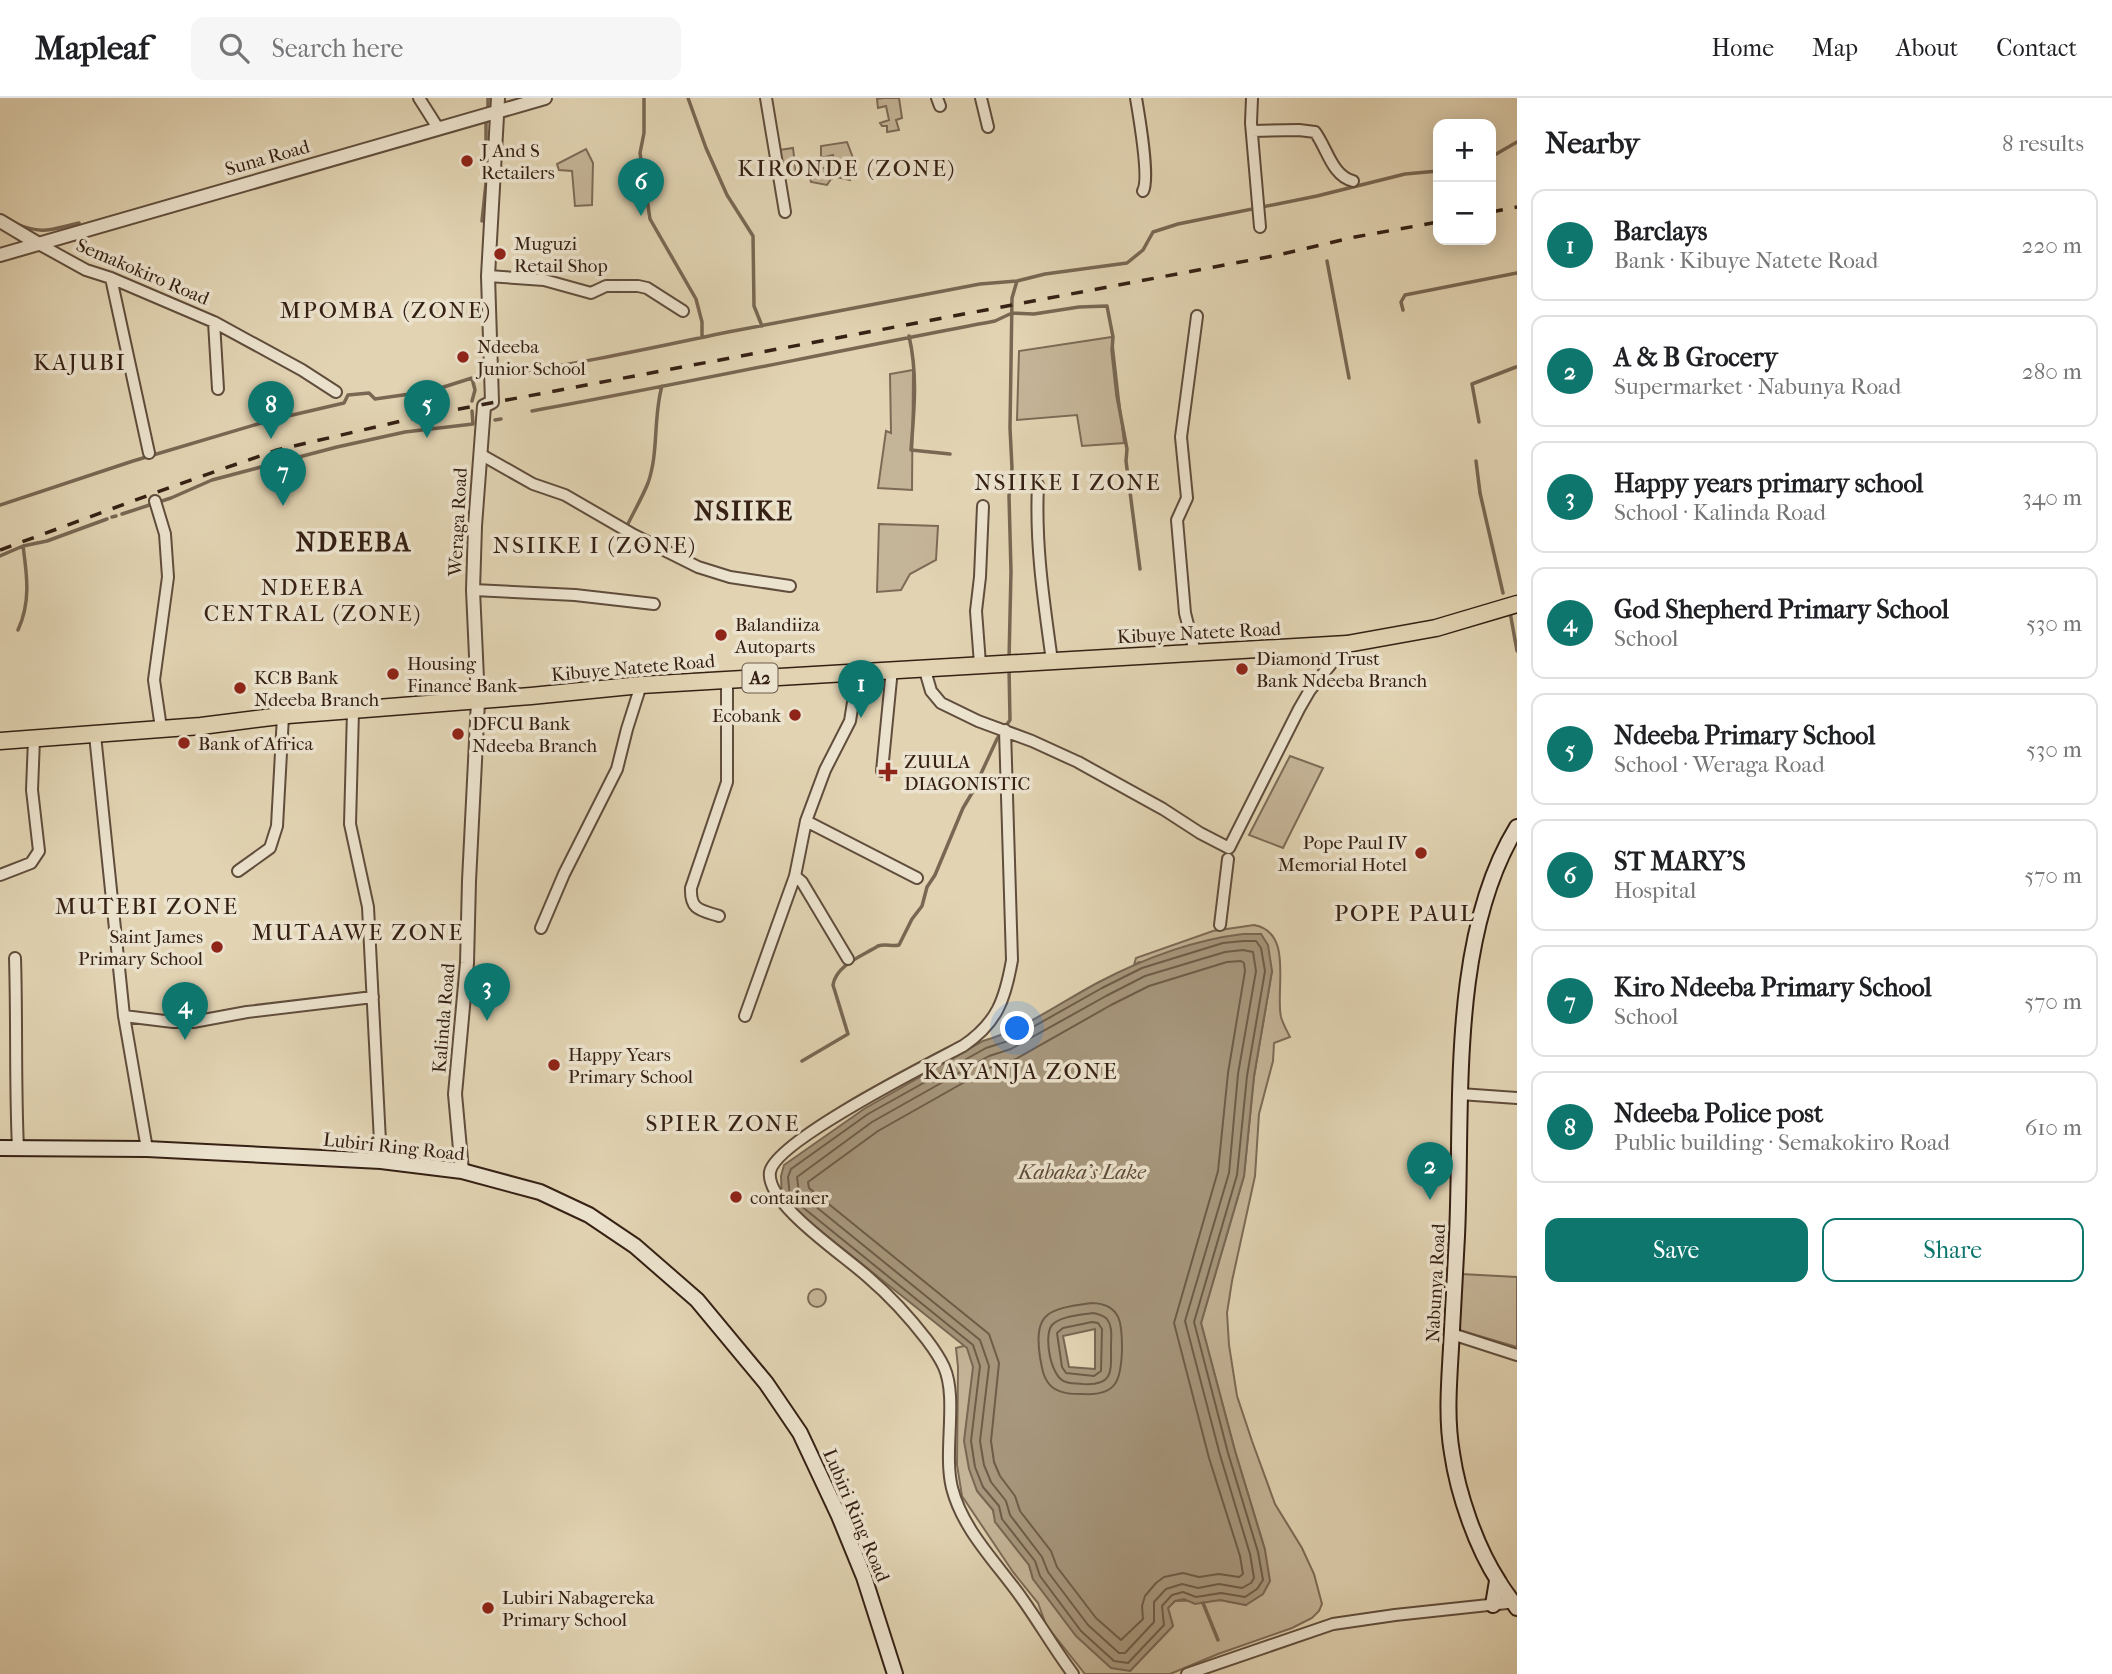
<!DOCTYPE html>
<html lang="en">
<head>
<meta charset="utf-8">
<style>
  :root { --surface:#fff; --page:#f6f6f6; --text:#202124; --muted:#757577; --line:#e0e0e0; --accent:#0f766e }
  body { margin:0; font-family:"IM FELL French Canon",serif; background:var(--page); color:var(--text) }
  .controls { position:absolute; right:21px; top:21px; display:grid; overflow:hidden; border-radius:14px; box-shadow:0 4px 18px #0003 }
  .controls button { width:63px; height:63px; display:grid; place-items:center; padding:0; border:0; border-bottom:2px solid var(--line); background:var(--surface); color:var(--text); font:35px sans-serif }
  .you { position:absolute; left:1018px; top:931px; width:24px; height:24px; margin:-18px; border:5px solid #fff; border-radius:50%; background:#1a73e8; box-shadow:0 0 0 10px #1a73e833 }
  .badge { display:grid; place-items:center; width:46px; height:46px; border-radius:50%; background:var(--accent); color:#fff; font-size:23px; font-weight:700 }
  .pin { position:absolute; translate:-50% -58px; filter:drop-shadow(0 2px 4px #0008) }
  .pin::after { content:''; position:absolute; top:37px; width:24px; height:21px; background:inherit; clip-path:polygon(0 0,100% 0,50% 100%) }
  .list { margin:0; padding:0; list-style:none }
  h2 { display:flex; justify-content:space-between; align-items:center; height:91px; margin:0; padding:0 28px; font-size:30px }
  h2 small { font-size:23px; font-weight:400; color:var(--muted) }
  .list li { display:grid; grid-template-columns:46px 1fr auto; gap:21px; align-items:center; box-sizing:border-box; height:112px; margin:0 14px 14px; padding:0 14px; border:2px solid var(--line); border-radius:14px }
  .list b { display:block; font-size:26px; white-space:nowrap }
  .list p { margin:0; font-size:23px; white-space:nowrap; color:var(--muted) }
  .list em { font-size:23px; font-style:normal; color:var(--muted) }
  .actions { display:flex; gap:14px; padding:21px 28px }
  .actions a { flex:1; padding:16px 0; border:2px solid var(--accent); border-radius:14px; text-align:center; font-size:24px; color:var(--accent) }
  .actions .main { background:var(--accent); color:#fff }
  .icon { flex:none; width:38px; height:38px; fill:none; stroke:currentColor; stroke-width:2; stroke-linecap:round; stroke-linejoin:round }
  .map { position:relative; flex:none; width:1517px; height:1576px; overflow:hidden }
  header { display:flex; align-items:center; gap:42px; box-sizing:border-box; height:98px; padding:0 35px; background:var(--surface); border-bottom:2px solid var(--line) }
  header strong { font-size:33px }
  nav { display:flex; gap:38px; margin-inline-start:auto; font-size:24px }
  .search { width:490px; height:63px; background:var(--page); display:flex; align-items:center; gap:18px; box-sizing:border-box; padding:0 24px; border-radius:14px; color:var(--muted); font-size:26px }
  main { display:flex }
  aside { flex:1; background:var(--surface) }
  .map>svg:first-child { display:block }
  .green { fill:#c5b598; stroke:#7d6a56; stroke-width:2 }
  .water { fill:#a7977d; stroke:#796753; stroke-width:2; fill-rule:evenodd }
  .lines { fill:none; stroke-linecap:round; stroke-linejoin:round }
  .shore { stroke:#6e5c48; stroke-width:2 }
  .stream { stroke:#796753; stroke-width:3.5 }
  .minor-casing { stroke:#604d3c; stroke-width:14 }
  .tertiary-casing { stroke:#604d3c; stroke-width:16 }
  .secondary-casing { stroke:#352014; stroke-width:18 }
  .primary-casing { stroke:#352014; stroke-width:19 }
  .minor { stroke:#ece3ce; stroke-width:10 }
  .tertiary { stroke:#ece3ce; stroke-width:12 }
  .secondary { stroke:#ece3ce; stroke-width:14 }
  .primary { stroke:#e2d4b3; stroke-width:16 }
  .rail { stroke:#352014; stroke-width:3.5; stroke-dasharray:12 12; stroke-linecap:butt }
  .poi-dot { fill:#8f2418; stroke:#ece3ce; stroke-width:2.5 }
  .labels { text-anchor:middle; stroke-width:7; stroke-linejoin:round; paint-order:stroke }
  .shield { fill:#ece3ce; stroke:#6c5a4c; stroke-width:2 }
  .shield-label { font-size:18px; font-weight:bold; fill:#352014 }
  .poi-label { font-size:19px; fill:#352014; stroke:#ece3ce; text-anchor:start }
  .street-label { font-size:19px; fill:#352014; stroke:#ece3ce }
  .water-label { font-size:21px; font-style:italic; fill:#5d4a39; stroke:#ece3ce }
  .quarter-label { font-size:23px; letter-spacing:2px; fill:#352014; stroke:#ece3ce }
  .district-label { font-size:26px; font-weight:bold; letter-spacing:2px; fill:#352014; stroke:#ece3ce }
</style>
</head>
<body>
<header>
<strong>Mapleaf</strong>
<div class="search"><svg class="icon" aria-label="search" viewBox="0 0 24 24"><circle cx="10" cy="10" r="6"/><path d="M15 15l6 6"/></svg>Search here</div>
<nav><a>Home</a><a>Map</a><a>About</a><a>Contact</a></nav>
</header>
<main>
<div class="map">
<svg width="1517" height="1576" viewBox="0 0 1517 1576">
  <rect width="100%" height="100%" fill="#e2d4b3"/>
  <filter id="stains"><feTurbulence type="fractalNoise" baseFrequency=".00286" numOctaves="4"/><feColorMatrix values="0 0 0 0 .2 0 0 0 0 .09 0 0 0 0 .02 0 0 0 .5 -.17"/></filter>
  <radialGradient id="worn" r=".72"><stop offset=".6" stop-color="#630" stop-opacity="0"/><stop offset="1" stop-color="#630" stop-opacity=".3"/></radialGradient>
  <!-- green -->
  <path class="green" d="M 883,0 L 899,0 L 902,20 L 896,22 L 899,32 L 887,34 L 887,28 L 882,28 L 880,25 L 889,22 L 886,8 L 878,10 L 877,1 Z
    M 847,44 L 858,73 L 850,75 L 850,82 L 837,79 L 831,81 L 827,87 L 811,84 L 809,75 L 835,66 L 833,57 L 821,60 L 821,48 Z
    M 793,50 L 796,75 L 784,79 L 779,52 Z
    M 586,51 L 593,65 L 592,107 L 575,108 L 572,73 L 559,72 L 557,66 Z
    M 1112,239 L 1124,345 L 1082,348 L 1077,317 L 1017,322 L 1019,253 Z
    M 913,272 L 912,392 L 878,390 L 886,333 L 891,335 L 890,276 Z
    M 879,426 L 938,428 L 936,462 L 910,476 L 901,492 L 877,494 Z
    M 1290,658 L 1323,670 L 1283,750 L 1249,737 Z
    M 1254,827 C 1294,834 1275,892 1281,919 C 1283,926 1287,933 1290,939 L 1274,945 L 1273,963 L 1259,1016 L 1255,1078 L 1232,1183 L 1227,1215 L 1229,1247 L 1237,1298 L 1252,1343 L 1275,1406 L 1302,1450 L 1314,1476 L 1322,1506 L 1319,1513 L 1312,1520 L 1292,1530 L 1218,1556 L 1170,1576 L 1085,1576 L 1046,1527 L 1038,1505 L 1013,1474 L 962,1398 L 957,1367 L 958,1269 L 956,1250 L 975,1245 L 977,1393 L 993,1412 L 996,1424 L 1029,1467 L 1033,1481 L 1130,1573 L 1173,1528 L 1168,1510 L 1175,1503 L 1220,1502 L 1246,1507 L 1265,1452 L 1235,1353 L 1201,1225 L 1244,1078 L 1254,979 L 1272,873 L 1139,864 L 1134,867 L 1136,860 L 1213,833 Z
    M 1461,1176 L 1517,1179 L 1517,1249 L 1459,1232 Z
    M808 1200a9 9 0 1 1 18 0a9 9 0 1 1-18 0Z"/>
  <!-- water -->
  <path class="water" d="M 1243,836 L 1261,836 L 1268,847 L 1272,873 L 1254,978 L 1244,1078 L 1201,1225 L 1235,1353 L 1265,1452 L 1270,1483 L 1263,1496 L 1246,1507 L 1220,1502 L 1195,1506 L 1184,1501 L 1175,1503 L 1168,1510 L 1173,1528 L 1130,1573 L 1111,1570 L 1076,1538 L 1033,1481 L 1029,1467 L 995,1424 L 993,1412 L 977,1393 L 969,1371 L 964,1343 L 973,1269 L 967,1250 L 782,1102 L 781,1078 L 784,1067 L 864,1011 L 983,943 C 1025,931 1061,904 1099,884 C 1143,861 1193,842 1243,836 ZM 1095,1231 L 1095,1271 L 1069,1269 L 1063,1238 Z"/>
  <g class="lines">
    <!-- shore -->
    <path class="shore" d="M 1243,843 L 1256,843 L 1261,850 L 1265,873 L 1247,978 L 1237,1077 L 1194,1224 L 1228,1355 L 1258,1454 L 1263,1482 L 1257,1491 L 1245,1499 L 1221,1495 L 1196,1499 L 1183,1494 L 1172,1497 L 1162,1508 L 1164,1527 L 1128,1565 L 1114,1563 L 1081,1533 L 1040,1478 L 1035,1463 L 1002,1421 L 999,1408 L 983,1389 L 975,1369 L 971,1343 L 980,1268 L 973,1247 L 790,1099 L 788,1079 L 791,1071 L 868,1016 L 986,950 L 1008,943 L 1102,890 L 1142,870 L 1223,845 Z
      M 1243,852 L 1253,854 L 1256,873 L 1238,976 L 1229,1075 L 1185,1223 L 1220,1357 L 1250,1456 L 1254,1480 L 1251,1485 L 1242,1490 L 1219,1486 L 1198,1490 L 1182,1486 L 1166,1491 L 1154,1504 L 1154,1524 L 1125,1555 L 1119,1555 L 1088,1527 L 1048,1474 L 1042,1459 L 1010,1417 L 1006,1403 L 991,1384 L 984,1367 L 980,1343 L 989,1268 L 980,1242 L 799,1095 L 797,1079 L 872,1024 L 989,958 L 1011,951 L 1106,898 L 1145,878 L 1225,854 Z
      M 1241,863 L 1244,865 L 1245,873 L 1228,975 L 1218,1073 L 1174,1225 L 1209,1360 L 1240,1458 L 1243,1476 L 1239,1479 L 1219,1476 L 1199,1479 L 1183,1475 L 1164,1479 L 1156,1485 L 1145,1498 L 1142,1508 L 1143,1521 L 1121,1542 L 1096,1520 L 1057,1469 L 1051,1453 L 1020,1413 L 1015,1398 L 1000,1378 L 994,1364 L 991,1343 L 999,1265 L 989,1236 L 809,1090 L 808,1084 L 878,1033 L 993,968 L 1016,961 L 1111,907 L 1149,888 L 1227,864 Z
      M 1092,1205 C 1123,1206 1122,1229 1122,1252 C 1121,1282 1117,1298 1083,1296 C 1072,1296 1061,1296 1052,1289 C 1043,1281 1042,1270 1040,1259 C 1033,1212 1051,1211 1092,1205 Z
      M 1093,1215 C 1099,1216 1103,1217 1107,1221 C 1113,1229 1111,1239 1111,1248 C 1111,1273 1114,1288 1083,1286 C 1077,1285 1071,1286 1066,1284 C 1051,1281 1043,1238 1052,1227 C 1060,1218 1081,1217 1093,1215 Z
      M 1092,1224 L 1098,1225 L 1102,1231 L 1101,1273 L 1094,1278 L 1066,1275 L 1062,1269 L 1057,1235 L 1063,1230 Z"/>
    <!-- stream -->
    <path class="stream" d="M 488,0 L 488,10
      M 644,0 L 644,35 L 640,55 L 650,121 L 696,201 L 702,224 L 702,239
      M 688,0 L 706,50 L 727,97 L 753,138 L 754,208 L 762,228
      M 1491,59 L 1517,44
      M 482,123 L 486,85 L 486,25
      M 14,125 C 43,137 49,132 79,125
      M 1327,163 L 1349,280
      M 1403,212 L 1401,204 L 1405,197 L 1517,175
      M 909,238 C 918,277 914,313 911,352 L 950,356
      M 497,277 C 575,267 651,250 728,234 C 812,218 897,202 980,186 L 1017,183 L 1045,176 L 1127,165 L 1143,152 L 1153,134 L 1178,126 L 1317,98 L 1405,76 L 1438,73
      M 532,313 C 687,285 841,252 995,223 L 1012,215 L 1034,216 L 1079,209 L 1107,208 L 1113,239 L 1112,252 L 1117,298 L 1127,351 L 1126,363 L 1140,471
      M 495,322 L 501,321
      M 1479,324 L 1472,286 L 1516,269
      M 1476,363 L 1480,395 L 1503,495
      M 0,407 L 133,363 L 271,322 L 344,305 L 348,297 L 369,295 L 375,301 L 431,293 L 472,280 L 475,292 L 472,303
      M 122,416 L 171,400 L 212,382 L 337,349 L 405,334 L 473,326 L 472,313
      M 112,419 L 116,418
      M 626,430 C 633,415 642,400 648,385 C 659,354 653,319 662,288
      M 0,458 L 23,448 L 47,443 L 107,421
      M 1510,514 L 1517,553
      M 18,532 C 31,504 27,477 23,448
      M 1009,562 L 1011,473 L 1009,398 L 1012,370 L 1010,330 L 1012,200 L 1017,183
      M 802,963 L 848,936 L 833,887 C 836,867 862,858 878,848 C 886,845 892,849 899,847 L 912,821 L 922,808 L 927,789 L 935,777 L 963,710 L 972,695 L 997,641 L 1010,622 L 1009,569
      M 1203,1505 L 1218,1542"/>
    <defs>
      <path id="minor" d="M 419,0 L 438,30
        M 766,0 L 785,114
        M 937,0 L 940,8
        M 981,0 L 988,29
        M 1136,0 C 1139,18 1150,80 1143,93
        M 1252,0 L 1251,25 L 1260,129
        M 1252,33 L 1299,32 L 1315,34 C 1327,50 1332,78 1353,83
        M 37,145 L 86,172 L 111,180 L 214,224 L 302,272 L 336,294
        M 488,178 L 544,182 L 591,195 L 606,188 L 638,188 L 647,190 L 683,213
        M 111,180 L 149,355
        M 214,224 L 218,291
        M 480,356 L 533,386 L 565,397 L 634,437 L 698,469 L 730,479 L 790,488
        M 1038,387 C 1035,447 1044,505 1052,563
        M 155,403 L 165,436 L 168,479 L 154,582 L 161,630
        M 473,492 L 575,497 L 654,506
        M 1195,554 L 1185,515 L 1177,422 L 1187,400 L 1181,339 L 1197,218
        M 980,566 L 976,513 L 980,479 L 983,408
        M 924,569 L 931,593 L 941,605 L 978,623 L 1032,643 L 1078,664 L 1163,711 L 1200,735 L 1229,750 L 1299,611 L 1310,592 L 1347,546
        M 353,613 L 350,726 L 368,809 L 381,1063
        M 1005,632 L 1012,862 C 1005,902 997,925 963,948 C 931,965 775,1043 770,1074 C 765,1106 847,1159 869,1180 C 890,1198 910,1220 927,1242 C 933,1250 940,1260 944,1269 C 958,1300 943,1354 952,1390 C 963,1433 998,1466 1023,1502 C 1040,1526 1055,1552 1073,1576
        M 95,637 L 124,918 L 147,1051
        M 882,673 L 892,571
        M 806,723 L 917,780
        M 238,773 L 270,750 L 277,728 L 283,618
        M 0,777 L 31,765 L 39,753 L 32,692 L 34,641
        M 795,778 L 802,784 L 848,861
        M 719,818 C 700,812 690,812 691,790 L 727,684 L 727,582
        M 1220,827 L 1228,761
        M 541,830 L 564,776 L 617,671 L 627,631 L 641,587
        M 15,860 C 17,924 15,987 18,1050
        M 124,918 L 173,924 L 193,924 L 247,914 L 373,899
        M 745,918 L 795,778 L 806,723 L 825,672 L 850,623 L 858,573
        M 1460,996 L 1517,1000
        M 1452,1236 L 1517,1257
        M 1187,1576 L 1333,1526 L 1395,1517 L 1517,1504"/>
      <path id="tertiary" d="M 0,123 L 37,145
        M 0,157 L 545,0
        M 462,1073 L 455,996 L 467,865 L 469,783 L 478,603 L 473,492 L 475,428 L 484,308 L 492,304 L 488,178 L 498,0"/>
      <path id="secondary" d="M 1517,729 C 1448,841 1463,1010 1457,1138 C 1455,1176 1453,1213 1451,1250 C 1449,1286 1446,1320 1452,1355 C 1458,1396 1476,1449 1499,1484 C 1504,1493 1511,1501 1517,1510
        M 0,1050 L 147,1051 L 381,1063 L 462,1073 L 540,1094 L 589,1117 L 635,1148 L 697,1202 L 766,1285 L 800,1335 L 839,1418 L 864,1479 L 895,1576
        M 1493,1507 L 1497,1483"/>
      <path id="primary" d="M 0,643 L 201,628 L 288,617 L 531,598 L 641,587 L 1347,546 L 1436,530 L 1517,506"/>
    </defs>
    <!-- minor casing -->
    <use href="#minor" class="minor-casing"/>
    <!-- tertiary casing -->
    <use href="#tertiary" class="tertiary-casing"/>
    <!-- secondary casing -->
    <use href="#secondary" class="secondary-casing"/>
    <!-- primary casing -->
    <use href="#primary" class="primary-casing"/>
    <!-- minor -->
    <use href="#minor" class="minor"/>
    <!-- tertiary -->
    <use href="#tertiary" class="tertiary"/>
    <!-- secondary -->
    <use href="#secondary" class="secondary"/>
    <!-- primary -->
    <use href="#primary" class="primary"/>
    <!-- rail -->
    <path class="rail" d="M 1491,114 L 1517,109
      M 0,452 L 171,389 L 277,352 L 427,317 L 1278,157 L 1355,139 L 1438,124"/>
  </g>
  <!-- markers -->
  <g class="poi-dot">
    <circle cx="467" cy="63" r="7"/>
    <circle cx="500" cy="156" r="7"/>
    <circle cx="463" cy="259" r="7"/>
    <circle cx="721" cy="537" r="7"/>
    <circle cx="1242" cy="571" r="7"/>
    <circle cx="393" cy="576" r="7"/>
    <circle cx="240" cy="590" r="7"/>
    <circle cx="795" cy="617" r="7"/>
    <circle cx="458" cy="636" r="7"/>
    <circle cx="184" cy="645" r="7"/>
    <path d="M884.5 663.5h7v7h7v7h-7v7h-7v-7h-7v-7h7z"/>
    <circle cx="1421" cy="755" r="7"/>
    <circle cx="217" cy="849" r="7"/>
    <circle cx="554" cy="967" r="7"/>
    <circle cx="736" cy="1099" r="7"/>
    <circle cx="488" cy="1510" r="7"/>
  </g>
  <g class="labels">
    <!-- shield labels -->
    <rect class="shield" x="742.5" y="565.5" width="35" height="29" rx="5"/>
    <g class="shield-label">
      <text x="760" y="586">A2</text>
    </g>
    <!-- poi labels -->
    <g class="poi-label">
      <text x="481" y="59">J And S<tspan x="481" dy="22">Retailers</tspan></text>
      <text x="514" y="152">Muguzi<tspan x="514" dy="22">Retail Shop</tspan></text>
      <text x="477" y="255">Ndeeba<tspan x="477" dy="22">Junior School</tspan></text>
      <text x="735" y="533">Balandiiza<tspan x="735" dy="22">Autoparts</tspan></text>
      <text x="1256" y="567">Diamond Trust<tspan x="1256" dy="22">Bank Ndeeba Branch</tspan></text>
      <text x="407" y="572">Housing<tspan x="407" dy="22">Finance Bank</tspan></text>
      <text x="254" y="586">KCB Bank<tspan x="254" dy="22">Ndeeba Branch</tspan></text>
      <text x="781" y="624" text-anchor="end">Ecobank</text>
      <text x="472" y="632">DFCU Bank<tspan x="472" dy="22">Ndeeba Branch</tspan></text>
      <text x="198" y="652">Bank of Africa</text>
      <text x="904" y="670">ZUULA<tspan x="904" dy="22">DIAGONISTIC</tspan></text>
      <text x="1407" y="751" text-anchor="end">Pope Paul IV<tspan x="1407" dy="22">Memorial Hotel</tspan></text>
      <text x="203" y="845" text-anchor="end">Saint James<tspan x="203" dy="22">Primary School</tspan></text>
      <text x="568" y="963">Happy Years<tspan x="568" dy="22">Primary School</tspan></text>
      <text x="750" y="1106">container</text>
      <text x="502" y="1506">Lubiri Nabagereka<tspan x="502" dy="22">Primary School</tspan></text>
    </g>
    <!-- street labels -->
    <g class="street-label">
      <text transform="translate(267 59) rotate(-16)" y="7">Suna Road</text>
      <text transform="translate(143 173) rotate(23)" y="7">Semakokiro Road</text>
      <text transform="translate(457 424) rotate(-87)" y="7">Weraga Road</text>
      <text transform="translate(1199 534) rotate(-3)" y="7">Kibuye Natete Road</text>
      <text transform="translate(633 569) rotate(-5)" y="7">Kibuye Natete Road</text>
      <text transform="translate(443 920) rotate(-85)" y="7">Kalinda Road</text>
      <text transform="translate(394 1048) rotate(6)" y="7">Lubiri Ring Road</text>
      <text transform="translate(1435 1185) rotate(-87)" y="7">Nabunya Road</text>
      <text transform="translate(857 1417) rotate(67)" y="7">Lubiri Ring Road</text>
    </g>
    <!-- water labels -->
    <g class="water-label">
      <text x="1082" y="1081">Kabaka's Lake</text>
    </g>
    <!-- quarter labels -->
    <g class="quarter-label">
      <text x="847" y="78">KIRONDE (ZONE)</text>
      <text x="386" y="220">MPOMBA (ZONE)</text>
      <text x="80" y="272">KAJUBI</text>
      <text x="1068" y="392">NSIIKE I ZONE</text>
      <text x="595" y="455">NSIIKE I (ZONE)</text>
      <text x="313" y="497">NDEEBA<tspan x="313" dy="26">CENTRAL (ZONE)</tspan></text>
      <text x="147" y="816">MUTEBI ZONE</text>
      <text x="1405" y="823">POPE PAUL</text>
      <text x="358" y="842">MUTAAWE ZONE</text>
      <text x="1021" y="981">KAYANJA ZONE</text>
      <text x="723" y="1033">SPIER ZONE</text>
    </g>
    <!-- district labels -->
    <g class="district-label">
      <text x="744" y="422">NSIIKE</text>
      <text x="354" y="453">NDEEBA</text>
    </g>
  </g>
  <rect width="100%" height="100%" filter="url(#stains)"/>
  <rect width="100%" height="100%" fill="url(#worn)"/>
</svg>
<div class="controls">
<button>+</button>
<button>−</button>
</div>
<div class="you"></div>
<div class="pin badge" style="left:861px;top:620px">1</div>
<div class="pin badge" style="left:1430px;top:1102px">2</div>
<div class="pin badge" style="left:487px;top:923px">3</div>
<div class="pin badge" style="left:185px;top:942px">4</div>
<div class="pin badge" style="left:427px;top:340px">5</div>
<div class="pin badge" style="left:641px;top:118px">6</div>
<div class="pin badge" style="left:283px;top:408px">7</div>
<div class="pin badge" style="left:271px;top:341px">8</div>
</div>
<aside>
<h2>Nearby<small>8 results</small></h2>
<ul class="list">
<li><span class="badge">1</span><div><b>Barclays</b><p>Bank · Kibuye Natete Road</p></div><em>220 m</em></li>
<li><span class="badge">2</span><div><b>A &amp; B Grocery</b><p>Supermarket · Nabunya Road</p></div><em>280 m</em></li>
<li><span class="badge">3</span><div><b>Happy years primary school</b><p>School · Kalinda Road</p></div><em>340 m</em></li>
<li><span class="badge">4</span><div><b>God Shepherd Primary School</b><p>School</p></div><em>530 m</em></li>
<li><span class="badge">5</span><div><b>Ndeeba Primary School</b><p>School · Weraga Road</p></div><em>530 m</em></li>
<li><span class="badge">6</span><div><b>ST MARY'S</b><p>Hospital</p></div><em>570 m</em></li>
<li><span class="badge">7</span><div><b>Kiro Ndeeba Primary School</b><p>School</p></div><em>570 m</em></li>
<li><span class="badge">8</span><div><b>Ndeeba Police post</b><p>Public building · Semakokiro Road</p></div><em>610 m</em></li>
</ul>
<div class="actions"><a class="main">Save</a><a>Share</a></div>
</aside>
</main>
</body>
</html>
